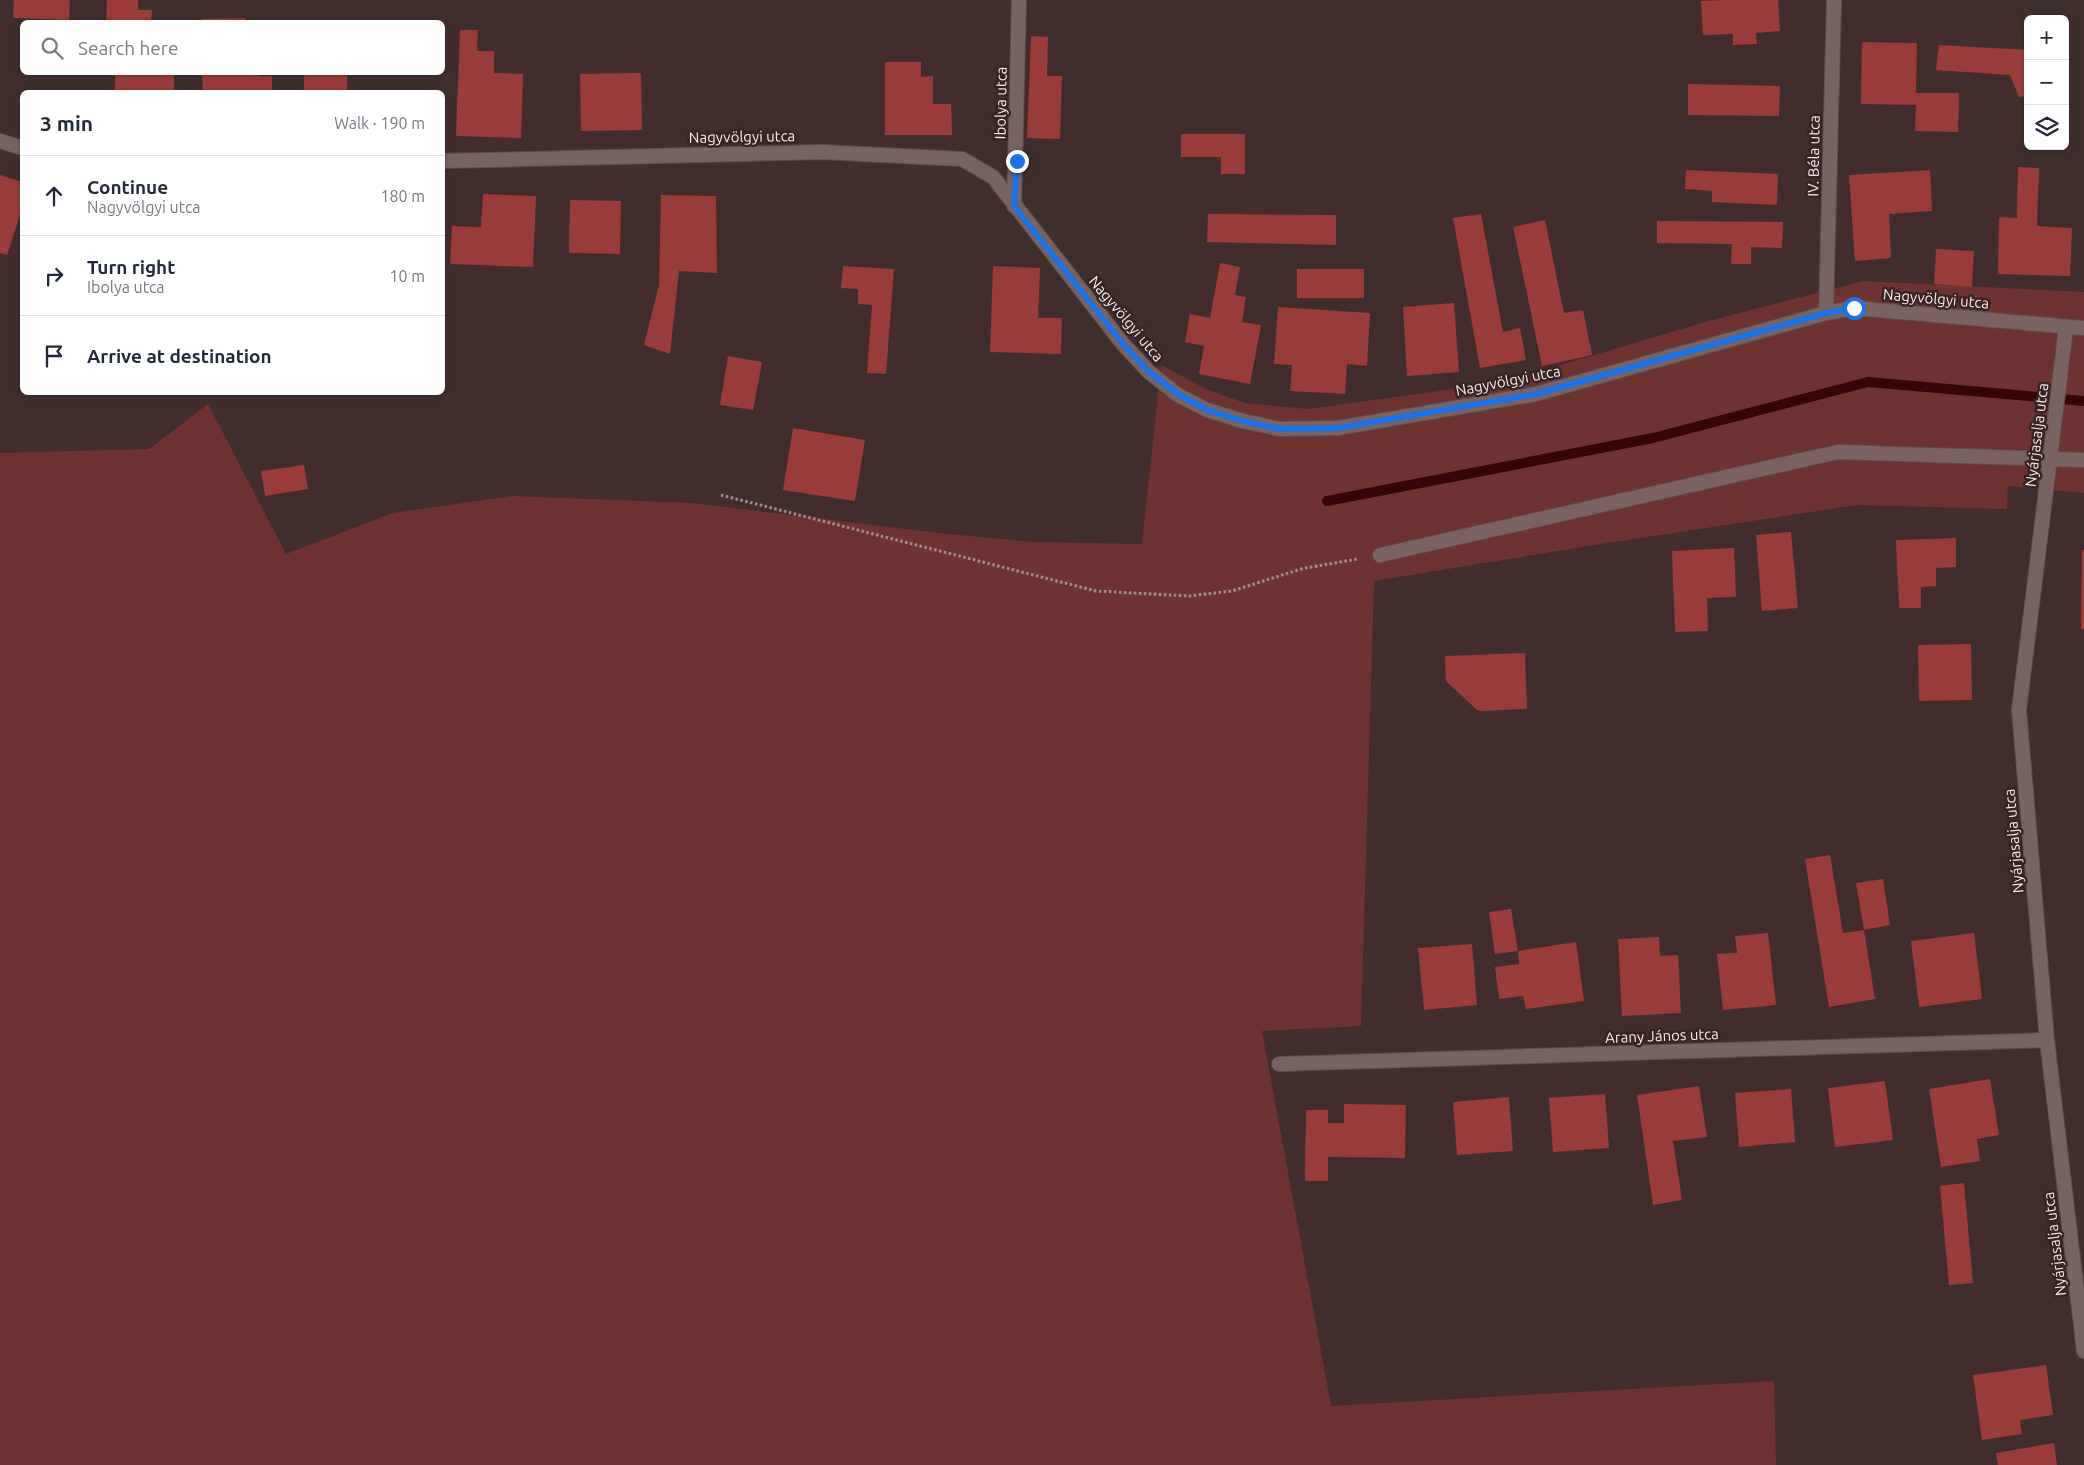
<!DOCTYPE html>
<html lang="en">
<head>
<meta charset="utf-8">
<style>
  :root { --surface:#fff; --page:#f6f6f7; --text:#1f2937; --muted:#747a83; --line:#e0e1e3 }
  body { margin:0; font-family:Ubuntu,sans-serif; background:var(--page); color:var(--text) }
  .controls { position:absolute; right:15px; top:15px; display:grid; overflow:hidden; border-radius:8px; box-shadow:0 1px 4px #0004 }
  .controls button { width:45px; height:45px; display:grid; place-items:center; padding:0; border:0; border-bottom:1px solid var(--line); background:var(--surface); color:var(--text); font:25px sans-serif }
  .stop { position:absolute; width:15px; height:15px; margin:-11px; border:4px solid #1a73e8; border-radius:50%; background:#fff }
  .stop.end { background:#1a73e8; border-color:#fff; box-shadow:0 1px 5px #0008 }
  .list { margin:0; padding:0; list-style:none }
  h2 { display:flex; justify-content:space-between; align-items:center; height:65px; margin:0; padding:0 20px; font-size:21px }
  h2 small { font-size:16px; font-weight:400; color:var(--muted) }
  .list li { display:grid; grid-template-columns:32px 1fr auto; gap:15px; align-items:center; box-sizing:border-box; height:80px; padding:0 20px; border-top:1px solid var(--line) }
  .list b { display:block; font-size:19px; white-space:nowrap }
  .list p { margin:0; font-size:16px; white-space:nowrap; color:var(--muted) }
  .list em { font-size:16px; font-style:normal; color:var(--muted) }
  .icon { flex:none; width:28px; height:28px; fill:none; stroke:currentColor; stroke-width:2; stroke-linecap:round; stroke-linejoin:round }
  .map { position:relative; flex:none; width:2084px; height:1465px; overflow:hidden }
  .search { position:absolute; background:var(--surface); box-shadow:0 1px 4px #0004; left:20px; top:20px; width:425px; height:55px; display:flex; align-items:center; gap:12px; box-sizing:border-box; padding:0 18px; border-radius:8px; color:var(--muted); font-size:19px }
  .panel { position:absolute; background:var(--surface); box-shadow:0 1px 4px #0004; left:20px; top:90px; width:425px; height:305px; border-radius:8px }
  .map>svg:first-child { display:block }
  .green { fill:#6e3330 }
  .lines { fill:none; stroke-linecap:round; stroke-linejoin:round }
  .stream { stroke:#360606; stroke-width:10 }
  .building { fill:#993b38 }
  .minor-casing { stroke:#5d4d4c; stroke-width:16 }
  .path { stroke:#a0918f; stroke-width:3; stroke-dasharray:2.5 2.5; stroke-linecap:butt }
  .minor { stroke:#786361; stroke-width:14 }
  .route { stroke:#1a73e8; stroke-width:6 }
  .labels { text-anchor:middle; stroke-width:5; stroke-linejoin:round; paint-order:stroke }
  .street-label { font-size:15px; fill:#f8ebea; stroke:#362422 }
</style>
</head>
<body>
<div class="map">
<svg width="2084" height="1465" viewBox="0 0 2084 1465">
  <rect width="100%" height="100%" fill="#402e2c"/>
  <!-- green -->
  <path class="green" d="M 1863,281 L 2084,292 L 2084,493 L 2008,486 L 2007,509 L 1857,505 L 1588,546 L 1374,581 L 1361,1026 L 1262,1031 L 1331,1406 L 1774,1381 L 1776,1465 L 0,1465 L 0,453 L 149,449 L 208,404 L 286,554 L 393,513 L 512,496 L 691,503 L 938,533 L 1033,542 L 1142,544 L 1161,365 L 1208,390 L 1245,403 L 1308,409 L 1504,382 L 1705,322 Z"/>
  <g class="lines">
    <!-- stream -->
    <path class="stream" d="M 1327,501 L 1653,438 L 1868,382 L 2084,401"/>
  </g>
  <!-- building -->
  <path class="building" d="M 14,0 L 70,0 L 69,20 L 13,18 Z
    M 107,0 L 138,0 L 138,10 L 152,10 L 151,22 L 106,22 Z
    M 1722,0 L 1778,0 L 1780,31 L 1756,33 L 1757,44 L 1733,45 L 1733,34 L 1703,35 L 1701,1 Z
    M 245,18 L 245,22 L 202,22 L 201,19 Z
    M 460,30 L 478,30 L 477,51 L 494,51 L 494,73 L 523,74 L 521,138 L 456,136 Z
    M 1031,36 L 1048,37 L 1047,76 L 1062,76 L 1060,139 L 1027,138 Z
    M 1862,42 L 1917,43 L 1916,93 L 1959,93 L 1958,132 L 1915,131 L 1916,105 L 1861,104 Z
    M 1939,45 L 2028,50 L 2028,96 L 2019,97 L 2010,75 L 1936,70 Z
    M 885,62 L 921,62 L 921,77 L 933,76 L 933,104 L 951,104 L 952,135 L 885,135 Z
    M 115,72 L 174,72 L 174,92 L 115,92 Z
    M 202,72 L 259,72 L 259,76 L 272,76 L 272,92 L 203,92 Z
    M 304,72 L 347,72 L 347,92 L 304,92 Z
    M 641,73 L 642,130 L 581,131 L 580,74 Z
    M 1688,84 L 1780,86 L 1779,116 L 1688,115 Z
    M 1181,134 L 1245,134 L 1245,174 L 1221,174 L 1221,157 L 1181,157 Z
    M 2018,167 L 2039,168 L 2037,226 L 2072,228 L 2070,276 L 1998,274 L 1999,217 L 2017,218 Z
    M 1686,170 L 1778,174 L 1777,205 L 1712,202 L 1712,191 L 1685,189 Z
    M 1930,170 L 1932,211 L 1889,214 L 1891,258 L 1855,261 L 1849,175 Z
    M 0,175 L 22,182 L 22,209 L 7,255 L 0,253 Z
    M 483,194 L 536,196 L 533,267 L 450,264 L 452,226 L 481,227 Z
    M 661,195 L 716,196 L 717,273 L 679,271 L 670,354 L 644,345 L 659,285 Z
    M 570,200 L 621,201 L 620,254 L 569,253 Z
    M 1208,214 L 1336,215 L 1336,245 L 1207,242 Z
    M 1481,214 L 1503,332 L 1520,328 L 1526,360 L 1480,368 L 1453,218 Z
    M 1545,220 L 1564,313 L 1583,310 L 1592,355 L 1542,366 L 1513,227 Z
    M 1657,221 L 1783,222 L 1782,248 L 1751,247 L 1751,264 L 1731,264 L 1732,244 L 1657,243 Z
    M 1936,249 L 1974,251 L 1972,287 L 1934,284 Z
    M 1220,263 L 1240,267 L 1235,295 L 1246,297 L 1242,322 L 1261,325 L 1250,384 L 1199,374 L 1204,346 L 1185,342 L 1190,314 L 1210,318 Z
    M 843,266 L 894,269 L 886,374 L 867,373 L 872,305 L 858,304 L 858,289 L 841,288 Z
    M 993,266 L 1040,268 L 1038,318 L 1062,318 L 1061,354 L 990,352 Z
    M 1297,269 L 1364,269 L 1364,298 L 1297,298 Z
    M 1454,303 L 1459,372 L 1407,376 L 1403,307 Z
    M 1278,307 L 1370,313 L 1367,366 L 1347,364 L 1345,394 L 1290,391 L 1292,365 L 1274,364 Z
    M 728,356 L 762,362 L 753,410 L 720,405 Z
    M 793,428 L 865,440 L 855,501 L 783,490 Z
    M 304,465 L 308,489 L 265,496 L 261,471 Z
    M 1791,532 L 1798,608 L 1762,611 L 1756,535 Z
    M 1956,538 L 1956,567 L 1936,568 L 1936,586 L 1921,587 L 1921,608 L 1899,608 L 1896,540 Z
    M 1734,548 L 1736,597 L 1707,598 L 1708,631 L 1675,632 L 1672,551 Z
    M 2082,550 L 2084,550 L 2084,629 L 2081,629 Z
    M 1971,644 L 1972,700 L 1919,701 L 1918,645 Z
    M 1525,653 L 1527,709 L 1478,711 L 1446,681 L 1445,656 Z
    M 1830,855 L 1843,933 L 1864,930 L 1856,883 L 1883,879 L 1890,925 L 1864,930 L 1875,999 L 1829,1007 L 1805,859 Z
    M 1511,909 L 1518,951 L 1495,954 L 1489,912 Z
    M 1768,933 L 1776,1005 L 1723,1010 L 1717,954 L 1737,953 L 1735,936 Z
    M 1974,933 L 1982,999 L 1919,1007 L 1911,941 Z
    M 1659,937 L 1660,956 L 1678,955 L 1681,1013 L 1622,1016 L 1618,939 Z
    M 1576,942 L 1584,1001 L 1526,1009 L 1523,996 L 1499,999 L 1495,967 L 1519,964 L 1518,951 Z
    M 1472,944 L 1477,1005 L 1424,1010 L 1418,948 Z
    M 1990,1079 L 1999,1135 L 1977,1139 L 1980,1161 L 1941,1167 L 1929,1089 Z
    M 1885,1081 L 1893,1140 L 1835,1147 L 1828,1088 Z
    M 1699,1086 L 1707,1137 L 1673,1141 L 1682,1200 L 1653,1205 L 1637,1095 Z
    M 1791,1089 L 1795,1142 L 1739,1147 L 1735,1093 Z
    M 1605,1094 L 1609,1148 L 1553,1152 L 1549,1098 Z
    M 1509,1097 L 1513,1151 L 1457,1155 L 1453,1102 Z
    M 1344,1104 L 1406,1105 L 1405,1158 L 1328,1157 L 1328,1181 L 1305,1181 L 1306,1110 L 1328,1110 L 1328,1123 L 1344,1123 Z
    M 1964,1183 L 1973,1283 L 1949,1285 L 1940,1186 Z
    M 2046,1365 L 2053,1415 L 2020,1420 L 2022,1434 L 1982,1440 L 1973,1375 Z
    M 2054,1443 L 2057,1465 L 1998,1465 L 1996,1453 Z"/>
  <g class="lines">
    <defs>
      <path id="minor" d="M 0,141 L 22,148
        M 442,161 L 822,152 L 962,159 L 993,177 L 1123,344 L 1149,372 L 1178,395 L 1207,410 L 1243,421 L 1280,429 L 1338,428 L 1536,394 L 1826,313 L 1854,308 L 2084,328
        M 1014,206 L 1019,0
        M 1826,313 L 1834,0
        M 2066,328 L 2019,710 L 2047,1040 L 2084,1351
        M 1380,555 L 1838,452 L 2084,460
        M 1279,1064 L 2047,1040"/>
    </defs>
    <!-- minor casing -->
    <use href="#minor" class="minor-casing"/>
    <!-- path -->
    <path class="path" d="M 721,495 L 1096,591 L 1189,596 L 1232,591 L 1301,569 L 1357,559"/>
    <!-- minor -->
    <use href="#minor" class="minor"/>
  </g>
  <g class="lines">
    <!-- route -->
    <path class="route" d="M 1017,161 L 1014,206 L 1123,344 L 1149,372 L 1178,394 L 1207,410 L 1243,421 L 1280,429 L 1338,428 L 1536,394 L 1826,313 L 1854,308"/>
  </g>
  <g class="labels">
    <!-- street labels -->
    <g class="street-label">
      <text transform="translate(1001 103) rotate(-89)" y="5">Ibolya utca</text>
      <text transform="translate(742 137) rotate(-1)" y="5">Nagyvölgyi utca</text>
      <text transform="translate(1814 156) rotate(-89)" y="5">IV. Béla utca</text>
      <text transform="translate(1936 299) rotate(5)" y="5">Nagyvölgyi utca</text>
      <text transform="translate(1126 319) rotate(50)" y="5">Nagyvölgyi utca</text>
      <text transform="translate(1508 381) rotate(-11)" y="5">Nagyvölgyi utca</text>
      <text transform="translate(2037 435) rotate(-83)" y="5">Nyárjasalja utca</text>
      <text transform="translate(2014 841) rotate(-95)" y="5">Nyárjasalja utca</text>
      <text transform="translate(1662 1036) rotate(-2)" y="5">Arany János utca</text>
      <text transform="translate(2055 1244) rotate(-97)" y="5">Nyárjasalja utca</text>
    </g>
  </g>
</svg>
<div class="controls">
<button>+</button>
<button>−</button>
<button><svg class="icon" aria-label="layers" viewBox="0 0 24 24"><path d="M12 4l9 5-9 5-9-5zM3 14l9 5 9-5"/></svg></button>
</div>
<div class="stop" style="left:1854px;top:308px"></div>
<div class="stop end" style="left:1017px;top:161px"></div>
<div class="search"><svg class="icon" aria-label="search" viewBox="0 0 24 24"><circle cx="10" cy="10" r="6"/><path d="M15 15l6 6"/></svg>Search here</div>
<section class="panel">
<h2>3 min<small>Walk · 190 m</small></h2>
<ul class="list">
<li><svg class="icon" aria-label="ahead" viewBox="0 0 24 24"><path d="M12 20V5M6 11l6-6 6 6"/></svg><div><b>Continue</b><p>Nagyvölgyi utca</p></div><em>180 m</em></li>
<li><svg class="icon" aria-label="right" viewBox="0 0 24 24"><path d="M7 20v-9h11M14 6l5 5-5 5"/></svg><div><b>Turn right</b><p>Ibolya utca</p></div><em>10 m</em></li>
<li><svg class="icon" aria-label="arrive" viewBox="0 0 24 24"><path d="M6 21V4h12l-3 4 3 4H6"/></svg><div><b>Arrive at destination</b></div></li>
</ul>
</section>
</div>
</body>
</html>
